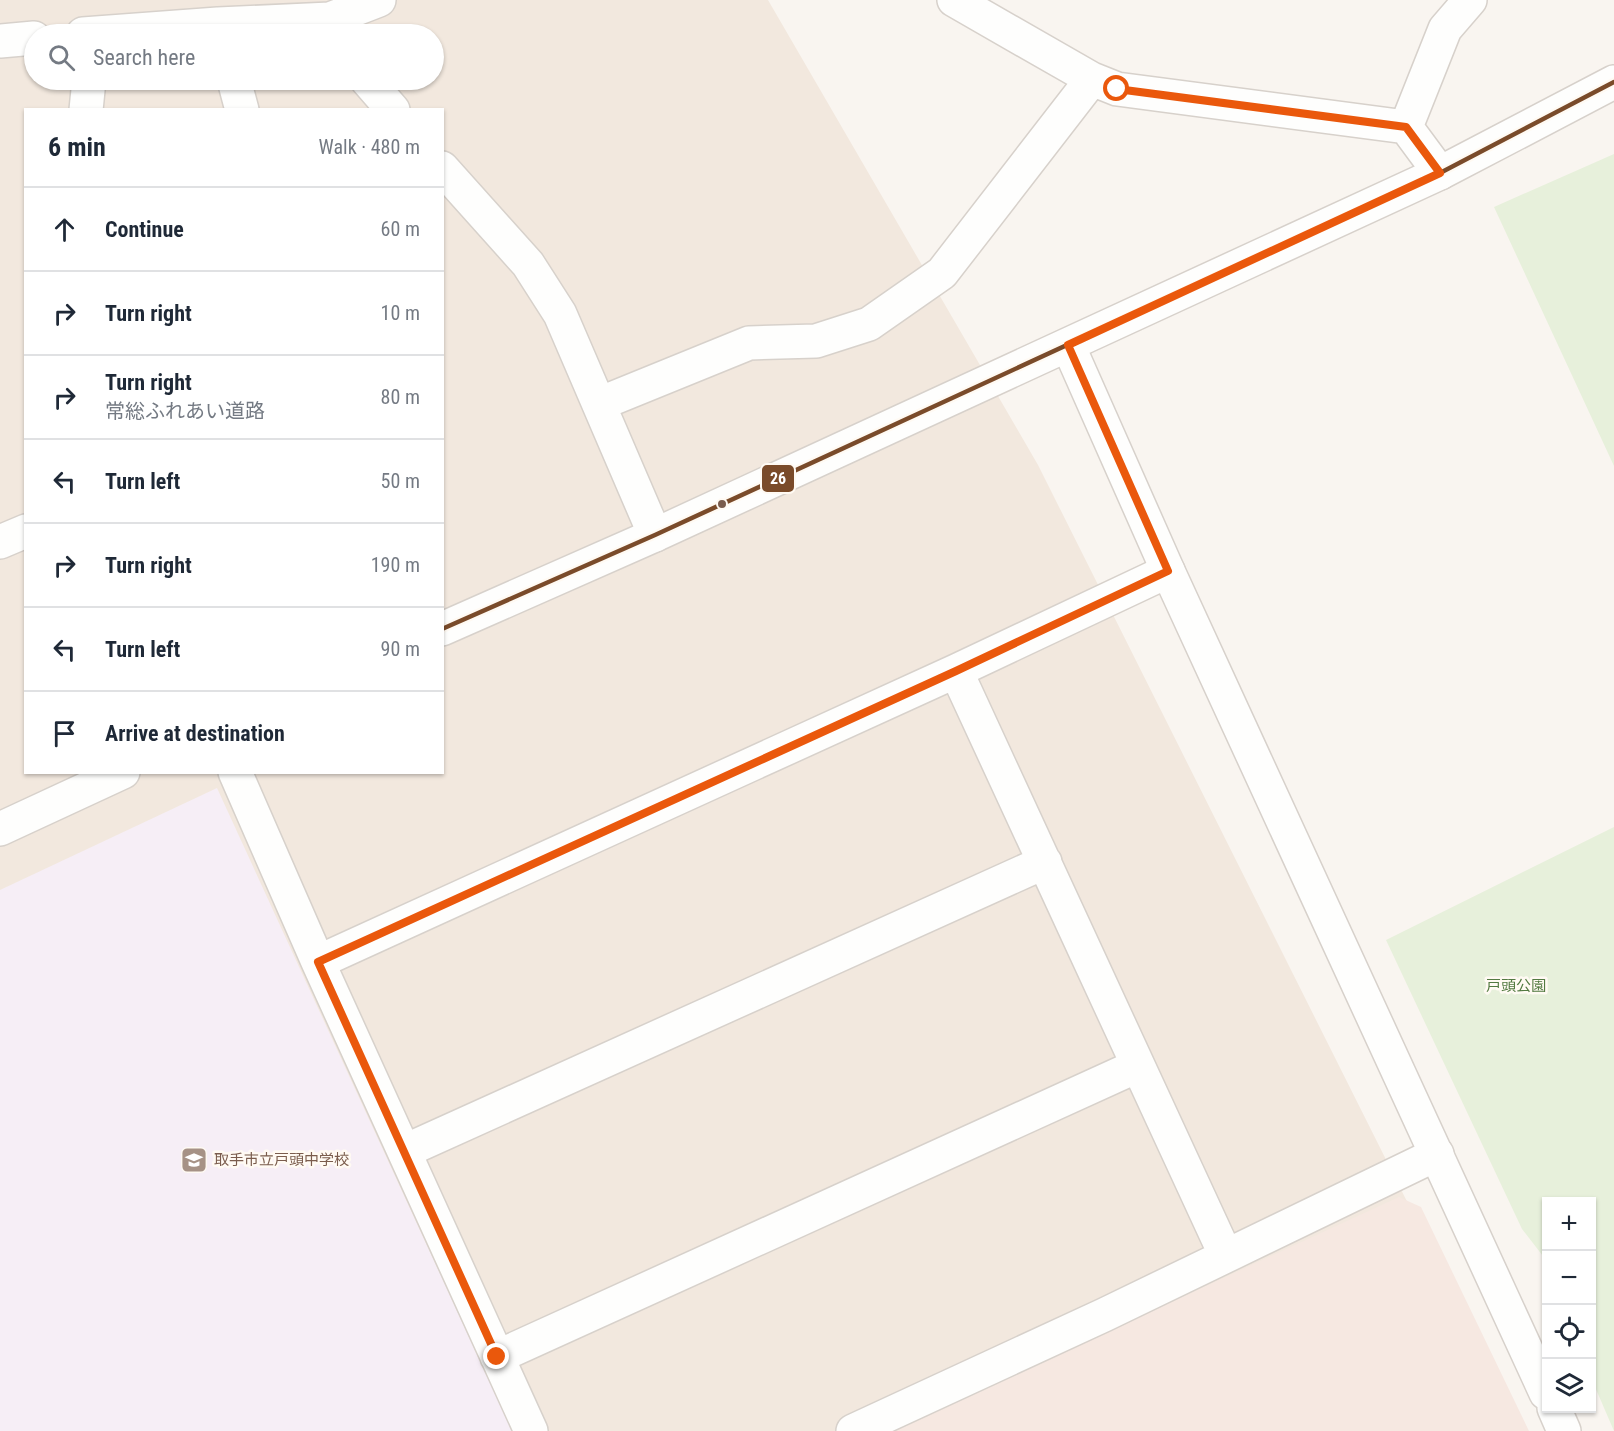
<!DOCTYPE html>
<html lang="en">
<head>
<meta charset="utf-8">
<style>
  :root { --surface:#fff; --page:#f2f2f3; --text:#1f2937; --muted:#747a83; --line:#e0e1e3 }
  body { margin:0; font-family:"Roboto Condensed","Noto Sans JP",sans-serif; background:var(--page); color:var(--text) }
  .controls { position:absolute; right:18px; bottom:18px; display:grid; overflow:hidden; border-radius:0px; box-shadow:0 2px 4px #0004 }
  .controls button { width:54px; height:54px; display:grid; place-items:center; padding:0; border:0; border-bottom:2px solid var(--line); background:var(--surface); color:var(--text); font:30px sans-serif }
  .stop { position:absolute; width:18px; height:18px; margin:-14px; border:4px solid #ea580c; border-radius:50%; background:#fff }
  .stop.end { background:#ea580c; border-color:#fff; box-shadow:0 2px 6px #0008 }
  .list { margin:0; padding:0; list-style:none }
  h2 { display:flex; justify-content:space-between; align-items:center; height:78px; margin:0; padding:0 24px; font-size:26px }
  h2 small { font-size:20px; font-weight:400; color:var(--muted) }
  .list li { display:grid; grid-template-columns:39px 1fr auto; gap:18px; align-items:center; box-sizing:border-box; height:84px; padding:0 24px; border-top:2px solid var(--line) }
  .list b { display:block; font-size:22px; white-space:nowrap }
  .list p { margin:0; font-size:20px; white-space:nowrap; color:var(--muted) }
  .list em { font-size:20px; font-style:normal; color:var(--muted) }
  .icon { flex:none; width:33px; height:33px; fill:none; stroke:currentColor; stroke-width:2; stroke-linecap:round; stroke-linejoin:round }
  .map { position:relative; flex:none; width:1614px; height:1431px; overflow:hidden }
  .search { position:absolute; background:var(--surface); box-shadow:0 2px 4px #0004; left:24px; top:24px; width:420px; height:66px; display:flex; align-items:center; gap:15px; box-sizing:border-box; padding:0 21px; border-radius:33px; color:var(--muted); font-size:22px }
  .panel { position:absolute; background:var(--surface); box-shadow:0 2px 4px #0004; left:24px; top:108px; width:420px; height:666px; border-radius:0px }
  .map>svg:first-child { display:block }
  .residential { fill:#f2e8de; fill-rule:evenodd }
  .commercial { fill:#f6e8e1 }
  .education { fill:#f6eef6 }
  .green { fill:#e7f0db }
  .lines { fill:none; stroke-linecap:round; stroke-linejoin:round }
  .minor-casing { stroke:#d7d1cb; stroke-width:36 }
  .tertiary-casing { stroke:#d7d1cb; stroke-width:36 }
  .minor { stroke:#fefefd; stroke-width:33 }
  .tertiary { stroke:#fefefd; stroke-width:33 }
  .bus-1-casing { stroke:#fffaf3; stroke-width:9 }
  .bus-1 { stroke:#7a4b2a; stroke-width:4.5 }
  .route { stroke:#ea580c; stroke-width:8 }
  .bus-dot { fill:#7a5c4d; stroke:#fffaf3; stroke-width:2 }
  .labels { text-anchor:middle; stroke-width:5; stroke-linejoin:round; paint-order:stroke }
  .park-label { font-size:15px; fill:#537a41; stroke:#fffaf3 }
  .poi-label { font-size:15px; fill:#7a5c4d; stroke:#fffaf3; text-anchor:start }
  .line-badge { stroke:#fffaf3; stroke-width:2 }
  .badge-label { font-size:16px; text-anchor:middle; font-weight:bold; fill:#fff }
</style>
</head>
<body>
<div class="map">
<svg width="1614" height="1431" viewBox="0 0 1614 1431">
  <rect width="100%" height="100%" fill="#f9f5f0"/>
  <!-- residential -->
  <path class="residential" d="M 0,0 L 768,0 L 1038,465 L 1522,1431 L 0,1431 ZM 34,34 L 434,34 L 434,80 L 34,80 ZM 26,110 L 442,110 L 442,772 L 26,772 Z"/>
  <!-- commercial -->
  <path class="commercial" d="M 1399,1197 L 1421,1207 L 1529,1431 L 892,1431 Z"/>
  <!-- education -->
  <path class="education" d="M 217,788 L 512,1431 L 0,1431 L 0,890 Z"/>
  <!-- green -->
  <path class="green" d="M 1614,154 L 1614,466 L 1494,207 Z
    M 1614,827 L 1614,1431 L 1592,1380 L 1592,1202 L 1546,1202 L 1546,1260 L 1522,1229 L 1386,940 Z"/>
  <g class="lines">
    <defs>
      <path id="minor" d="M 954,0 L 1092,79 L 1117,89 L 1406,127 L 1440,173
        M 83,34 L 218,24 L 330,19 L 379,0
        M 0,41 L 34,38
        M 234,80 L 242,110
        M 367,80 L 393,110
        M 86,110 L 89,80
        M 1406,127 L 1445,29 L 1470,0
        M 442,168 L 528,264 L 560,314 L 655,535
        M 599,404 L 749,343 L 816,341 L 869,324 L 942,273 L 1092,79
        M 0,542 L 26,531
        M 956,671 L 1226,1256
        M 235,772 L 318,962 L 531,1431
        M 318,962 L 956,671 L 1168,571
        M 405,1151 L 1045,862
        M 497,1357 L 1137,1066
        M 853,1431 L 1104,1315 L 1437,1154"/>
      <path id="tertiary" d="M 1068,345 L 1168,571 L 1546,1393
        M 442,629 L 655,535 L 1440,173 L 1614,82
        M 0,829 L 123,772
        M 1554,1408 L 1564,1431"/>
    </defs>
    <!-- minor casing -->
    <use href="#minor" class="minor-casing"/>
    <!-- tertiary casing -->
    <use href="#tertiary" class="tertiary-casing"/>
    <!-- minor -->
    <use href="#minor" class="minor"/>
    <!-- tertiary -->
    <use href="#tertiary" class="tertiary"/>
    <defs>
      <path id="bus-1" d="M 442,629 L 655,535 L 1440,173 L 1614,82"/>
    </defs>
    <!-- bus-1 casing -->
    <use href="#bus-1" class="bus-1-casing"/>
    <!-- bus-1 -->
    <use href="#bus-1" class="bus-1"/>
  </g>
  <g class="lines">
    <!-- route -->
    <path class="route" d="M 497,1357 L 318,962 L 956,671 L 1168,571 L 1068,345 L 1440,173 L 1406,127 L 1117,89"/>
  </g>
  <!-- icons -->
  <defs>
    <symbol id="school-square" viewBox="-11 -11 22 22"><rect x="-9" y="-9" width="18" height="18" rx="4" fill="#a69286" stroke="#fffaf3"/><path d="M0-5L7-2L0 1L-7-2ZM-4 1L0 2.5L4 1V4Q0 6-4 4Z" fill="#fff"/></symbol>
  </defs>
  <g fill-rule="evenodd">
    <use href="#school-square" x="179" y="1145" width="30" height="30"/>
  </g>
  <!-- markers -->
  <circle class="bus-dot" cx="722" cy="504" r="5"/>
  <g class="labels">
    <!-- park labels -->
    <g class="park-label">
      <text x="1516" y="991">戸頭公園</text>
    </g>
    <!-- poi labels -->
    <g class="poi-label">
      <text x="214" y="1165">取手市立戸頭中学校</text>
    </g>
  </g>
  <rect class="line-badge" x="761" y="464" width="34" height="29" rx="6" fill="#7a4b2a"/>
  <g class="badge-label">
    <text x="778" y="484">26</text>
  </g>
</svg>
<div class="controls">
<button>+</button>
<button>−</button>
<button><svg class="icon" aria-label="locate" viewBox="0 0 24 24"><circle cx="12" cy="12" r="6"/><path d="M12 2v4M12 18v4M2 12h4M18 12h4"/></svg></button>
<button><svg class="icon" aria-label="layers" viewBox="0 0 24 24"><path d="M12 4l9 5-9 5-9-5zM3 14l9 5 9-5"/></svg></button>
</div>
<div class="stop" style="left:1117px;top:89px"></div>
<div class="stop end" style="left:497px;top:1357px"></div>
<div class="search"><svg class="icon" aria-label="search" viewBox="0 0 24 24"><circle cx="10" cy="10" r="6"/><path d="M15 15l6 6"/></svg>Search here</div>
<section class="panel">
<h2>6 min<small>Walk · 480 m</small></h2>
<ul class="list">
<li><svg class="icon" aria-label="ahead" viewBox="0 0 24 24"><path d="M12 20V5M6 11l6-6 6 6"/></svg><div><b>Continue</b></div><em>60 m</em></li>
<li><svg class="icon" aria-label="right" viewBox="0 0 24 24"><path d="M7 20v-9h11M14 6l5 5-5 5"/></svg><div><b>Turn right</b></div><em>10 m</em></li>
<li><svg class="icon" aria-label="right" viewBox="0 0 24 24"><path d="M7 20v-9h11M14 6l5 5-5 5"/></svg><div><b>Turn right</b><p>常総ふれあい道路</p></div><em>80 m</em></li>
<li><svg class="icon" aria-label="left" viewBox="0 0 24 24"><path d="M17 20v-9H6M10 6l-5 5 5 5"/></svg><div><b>Turn left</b></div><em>50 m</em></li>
<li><svg class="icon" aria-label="right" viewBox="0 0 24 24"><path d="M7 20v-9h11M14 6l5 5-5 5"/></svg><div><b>Turn right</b></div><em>190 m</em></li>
<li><svg class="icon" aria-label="left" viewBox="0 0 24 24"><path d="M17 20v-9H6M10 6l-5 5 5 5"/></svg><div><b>Turn left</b></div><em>90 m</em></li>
<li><svg class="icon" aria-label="arrive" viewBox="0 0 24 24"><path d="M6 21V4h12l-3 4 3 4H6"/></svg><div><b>Arrive at destination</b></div></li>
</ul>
</section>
</div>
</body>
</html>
